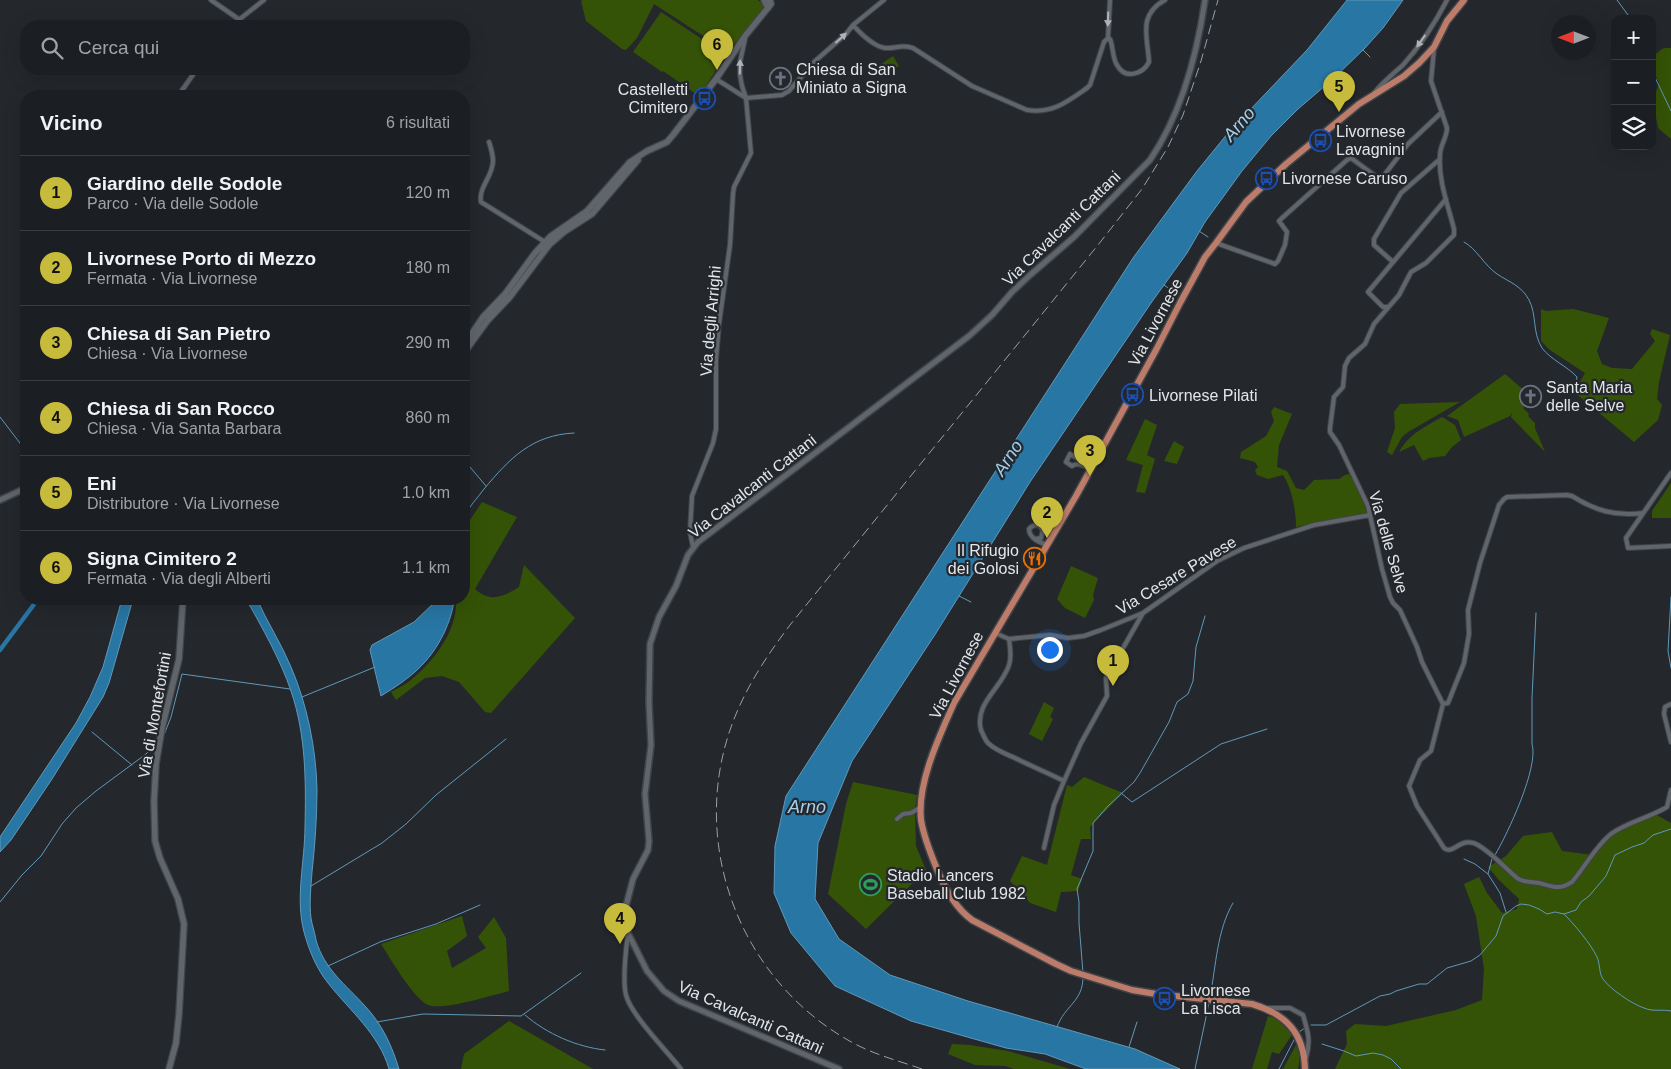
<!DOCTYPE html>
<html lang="it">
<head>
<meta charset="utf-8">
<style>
  :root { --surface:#1b1e22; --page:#24272a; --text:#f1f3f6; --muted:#a0a2a5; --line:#393c40; --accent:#c7bb3c }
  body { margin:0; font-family:Arial,sans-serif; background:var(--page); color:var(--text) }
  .controls { position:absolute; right:15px; top:15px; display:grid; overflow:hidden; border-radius:10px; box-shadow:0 5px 20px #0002 }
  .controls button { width:45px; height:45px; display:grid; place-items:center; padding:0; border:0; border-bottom:1px solid var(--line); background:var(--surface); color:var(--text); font:25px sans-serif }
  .compass { position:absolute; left:1551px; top:15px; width:45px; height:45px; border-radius:50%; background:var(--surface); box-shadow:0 5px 20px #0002; rotate:270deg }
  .you { position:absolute; left:1049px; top:649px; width:18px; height:18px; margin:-12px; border:4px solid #fff; border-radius:50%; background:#1a73e8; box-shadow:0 0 0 8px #1a73e833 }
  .badge { display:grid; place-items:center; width:32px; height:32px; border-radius:50%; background:var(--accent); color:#111; font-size:16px; font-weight:700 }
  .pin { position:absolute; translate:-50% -41px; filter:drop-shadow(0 1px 2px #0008) }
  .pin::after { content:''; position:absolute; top:26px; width:18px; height:15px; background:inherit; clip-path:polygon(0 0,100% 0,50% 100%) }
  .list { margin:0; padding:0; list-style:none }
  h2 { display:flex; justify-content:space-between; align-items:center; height:65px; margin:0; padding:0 20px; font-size:21px }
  h2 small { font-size:16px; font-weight:400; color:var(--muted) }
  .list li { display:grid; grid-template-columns:32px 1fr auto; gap:15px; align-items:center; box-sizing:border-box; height:75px; padding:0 20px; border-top:1px solid var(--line) }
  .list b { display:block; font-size:19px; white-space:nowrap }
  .list p { margin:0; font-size:16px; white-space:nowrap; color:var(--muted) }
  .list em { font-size:16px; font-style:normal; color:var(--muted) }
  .icon { flex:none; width:28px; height:28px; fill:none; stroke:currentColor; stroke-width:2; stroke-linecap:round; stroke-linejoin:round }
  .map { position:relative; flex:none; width:1671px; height:1069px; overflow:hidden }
  .search { position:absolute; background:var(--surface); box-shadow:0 5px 20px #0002; left:20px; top:20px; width:450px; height:55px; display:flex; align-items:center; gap:12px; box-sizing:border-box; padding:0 18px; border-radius:20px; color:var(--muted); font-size:19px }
  .panel { position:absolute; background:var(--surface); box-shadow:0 5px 20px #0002; left:20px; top:90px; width:450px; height:515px; border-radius:20px }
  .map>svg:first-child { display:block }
  .green { fill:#355306 }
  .water { fill:#2876a4; stroke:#6098b9 }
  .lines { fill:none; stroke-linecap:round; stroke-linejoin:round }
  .stream { stroke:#6098b9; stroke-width:1 }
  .canal { stroke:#2876a4; stroke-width:4.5 }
  .minor-casing { stroke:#404448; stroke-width:6 }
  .tertiary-casing { stroke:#404448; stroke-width:8 }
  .secondary-casing { stroke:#404448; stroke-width:8 }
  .primary-casing { stroke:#404448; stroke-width:9 }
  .minor { stroke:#60656b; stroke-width:4 }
  .tertiary { stroke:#60656b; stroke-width:5 }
  .secondary { stroke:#60656b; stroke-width:5.5 }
  .primary { stroke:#bc7c69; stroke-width:6 }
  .rail { stroke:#9ca0a4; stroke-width:1; stroke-dasharray:10 5; stroke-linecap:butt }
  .oneway { fill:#afb2b7 }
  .labels { text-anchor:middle; stroke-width:4.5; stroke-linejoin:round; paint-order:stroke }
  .poi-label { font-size:16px; fill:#e3e6e9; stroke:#24282d; text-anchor:start }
  .street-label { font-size:16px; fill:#e3e6e9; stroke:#24282d }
  .water-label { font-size:18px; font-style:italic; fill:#a4d0ef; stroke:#24282d }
</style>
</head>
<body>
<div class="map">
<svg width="1671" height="1069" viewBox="0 0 1671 1069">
  <rect width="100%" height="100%" fill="#24282d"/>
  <!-- green -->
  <path class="green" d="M 583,0 L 758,0 L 765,6 L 728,52 L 654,4 L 637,38 L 626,50 L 622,49 L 586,21 L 581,1 Z
    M 661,12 L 726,55 L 699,96 L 663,71 L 662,72 L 633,52 Z
    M 1665,48 L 1671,48 L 1671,139 L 1658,128 L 1653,101 L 1659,83 L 1652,68 L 1652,57 L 1662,49 Z
    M 893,56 L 899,66 L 883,76 L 877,67 Z
    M 1541,309 L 1546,311 L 1573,309 L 1609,318 L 1597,351 L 1602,364 L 1612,368 L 1632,369 L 1655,341 L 1650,334 L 1652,329 L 1670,335 L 1659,382 L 1657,399 L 1662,405 L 1658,420 L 1634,442 L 1574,392 L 1585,373 L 1550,350 L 1541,341 Z
    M 1505,374 L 1525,391 L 1519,401 L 1525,405 L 1523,408 L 1529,414 L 1528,416 L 1535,423 L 1535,428 L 1545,452 L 1511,417 L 1512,413 L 1510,416 L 1464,437 L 1458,420 L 1447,416 Z
    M 1460,402 L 1408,432 L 1402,437 L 1392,455 L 1387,452 L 1395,428 L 1394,412 L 1400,404 Z
    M 1274,407 L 1292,414 L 1279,445 L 1277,467 L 1287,471 L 1296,488 L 1304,490 L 1314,480 L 1339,479 L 1345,475 L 1353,473 L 1364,494 L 1370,515 L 1329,522 L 1328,520 L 1296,527 C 1296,511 1292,488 1283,475 L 1268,479 L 1257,475 L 1255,470 L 1258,467 L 1255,462 L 1240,458 L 1241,452 L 1266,436 L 1274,421 L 1271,412 Z
    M 1442,417 L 1455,425 L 1461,440 L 1452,447 L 1445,456 L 1429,458 L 1423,461 L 1414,445 L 1399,452 C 1410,433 1425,427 1442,417 Z
    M 1145,419 L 1157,425 L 1147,455 L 1155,459 L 1145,493 L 1136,492 L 1143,465 L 1126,460 Z
    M 1174,441 L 1184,447 L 1177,464 L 1164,461 Z
    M 1671,483 L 1671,518 L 1652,518 L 1652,511 Z
    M 482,502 L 517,517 L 475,589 C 491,603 503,597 519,587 L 524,565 L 575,618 L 491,713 L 485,712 L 459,682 L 442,676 L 425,678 L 396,700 L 391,692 C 398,688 407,684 413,678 C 436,659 458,629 456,599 L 464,599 L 464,529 Z
    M 1071,566 L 1098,578 L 1093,595 L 1094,600 L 1085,618 L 1065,608 L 1057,599 Z
    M 1044,702 L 1054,708 L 1050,717 L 1053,719 L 1042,741 L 1029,734 Z
    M 1084,777 L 1123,793 L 1090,827 L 1091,839 L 1081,839 L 1071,875 L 1082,879 L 1078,891 L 1061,892 L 1056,912 L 1030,903 L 1010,881 L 1022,856 L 1047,865 L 1067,785 L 1072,787 Z
    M 853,782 L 917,795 L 915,809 L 916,846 L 926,870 L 866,929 L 828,894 L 846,804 Z
    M 1655,814 L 1671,823 L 1671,1069 L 1335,1069 L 1347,1044 L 1346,1031 L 1355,1024 L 1386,1026 L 1456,1010 L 1482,1000 L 1484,969 L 1476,916 L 1464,884 L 1479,877 L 1487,893 L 1502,913 L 1517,909 L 1519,899 L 1499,880 L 1488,867 L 1506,856 L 1523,836 L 1552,832 L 1562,851 L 1593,855 L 1615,832 Z
    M 462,916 L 467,936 L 447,951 L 452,968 L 486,948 L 478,937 L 494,917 L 506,938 L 509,991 C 493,995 442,1011 428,1005 C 413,998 390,958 381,944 Z
    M 1268,1016 C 1279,1019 1284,1026 1292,1035 L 1279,1054 L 1272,1052 L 1267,1069 L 1252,1069 Z
    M 509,1021 L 593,1069 L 461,1069 L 464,1054 Z
    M 952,1044 L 970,1045 L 1008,1051 L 1070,1069 L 1014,1069 L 1005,1066 L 975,1065 L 948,1054 Z
    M 1296,1045 C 1300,1053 1300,1061 1298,1069 L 1283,1069 Z"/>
  <!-- water -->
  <path class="water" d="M 1347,0 L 1403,0 L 1383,28 L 1365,48 L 1333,79 L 1298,109 L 1271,136 L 1242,171 L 1205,222 L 1187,253 L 1151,303 L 1030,482 L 936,633 L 852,761 L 818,843 L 815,899 L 839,939 L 890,975 L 968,1001 L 1135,1049 L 1180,1069 L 1086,1069 L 1045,1054 L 1006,1048 L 911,1021 L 835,986 L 791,933 L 774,893 L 775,846 L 786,796 L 1133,258 L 1197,171 L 1228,133 L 1307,50 Z
    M 122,599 L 133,599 L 109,683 L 103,697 L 52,779 L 11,840 L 0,852 L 0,837 L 76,723 L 90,697 L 103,667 Z
    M 246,599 L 257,599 C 267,622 281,643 291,667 C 307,704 316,748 317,789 C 317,817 315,845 312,872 C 311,887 309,903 311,918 C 312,925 315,933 316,940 C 324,969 346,985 365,1006 C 382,1024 392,1046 399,1069 L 389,1069 C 379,1034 350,1011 328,983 C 316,968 309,950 304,932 C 295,898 305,861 305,826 C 306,781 306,735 291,691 C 281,661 262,627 246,599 Z
    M 438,599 L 454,599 C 453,611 449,622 444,633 C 429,664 410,678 381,696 L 370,650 L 372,645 L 414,622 Z"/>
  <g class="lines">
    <!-- stream -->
    <path class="stream" d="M 1617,0 L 1631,19
      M 1363,50 L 1370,57
      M 1652,71 L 1671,111
      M 1199,231 L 1208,237
      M 1464,242 C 1477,249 1484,265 1497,274 C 1509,282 1522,286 1529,300 C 1537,315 1532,332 1542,348 C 1551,360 1567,366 1577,377 L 1575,390
      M 1164,285 L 1171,290
      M 0,417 L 26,451
      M 464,460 L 486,486
      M 464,517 C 469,506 477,499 484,489 C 510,458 532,435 574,433
      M 959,596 L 971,602
      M 1671,597 L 1668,651 L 1671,668
      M 302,697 L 375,667
      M 92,732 L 132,765
      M 164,735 L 171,717 L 182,674 L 290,689
      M 1121,793 L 1132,802 L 1221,744 L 1267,729
      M 1495,855 C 1508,833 1539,767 1532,744 L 1532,698 L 1536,613
      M 1464,859 L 1475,864 L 1488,874
      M 1492,859 L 1488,874 L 1500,893 L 1506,912
      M 311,886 L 382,843 L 406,824 L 436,795 L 506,739
      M 0,902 L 22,875 L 41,856 L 62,824 L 76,808 L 96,791 L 146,754 L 156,744
      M 1564,914 C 1574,924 1591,944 1597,957 C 1600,963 1599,974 1603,979 C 1610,989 1632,1004 1644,1008 C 1653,1012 1662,1009 1671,1011
      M 328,966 L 380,942 L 436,924 L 480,905
      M 1083,973 L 1079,923 L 1079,902 L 1077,889 L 1093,851 L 1093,823 L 1108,806 L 1134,782 L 1140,773 L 1169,722 L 1177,702 L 1188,694 L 1193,681 L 1196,647 L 1205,616
      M 1210,997 C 1216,966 1217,930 1233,903
      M 525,1015 C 547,1034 577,1047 605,1050
      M 377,1022 L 423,1014 L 521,1016 L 581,973
      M 1311,1025 L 1326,1025 L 1380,996 L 1390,994 L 1396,991 L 1419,984 L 1427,984 L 1447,968 L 1471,961 L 1480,955 L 1496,936 L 1503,916 L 1516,906 L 1521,904 L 1529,905 L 1539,909 L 1547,914 L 1555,912 L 1564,914 L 1576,910 L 1581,902 L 1589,896 L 1606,876 L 1615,855 L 1632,847 L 1644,843 L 1653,835 L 1671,829
      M 1057,1027 C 1065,1005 1083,1002 1083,977
      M 1299,1032 L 1305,1028
      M 1322,1044 L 1344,1051 L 1356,1056 L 1373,1053 L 1383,1055 L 1391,1059 L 1401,1069
      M 1129,1047 L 1137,1022
      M 1195,1069 L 1209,1003
      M 1279,1069 L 1295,1038"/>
    <!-- canal -->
    <path class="canal" d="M 0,650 L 38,599"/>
    <defs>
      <path id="minor" d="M 211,0 L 240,20
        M 1110,0 L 1108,38 L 1110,39 L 1111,42 C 1113,49 1113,59 1117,65 C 1125,80 1143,74 1149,62 C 1148,38 1137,15 1165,0
        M 853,25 C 861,34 873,46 885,48 C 896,49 900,44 913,48 L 972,86 L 1027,110 C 1052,114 1067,102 1087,88 L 1090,85 L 1104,42 L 1108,38
        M 231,26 L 264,0
        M 1434,49 L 1431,81 L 1447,128 C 1447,138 1440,145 1440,155 C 1438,180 1448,205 1454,229 L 1454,235 L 1426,263 L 1411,272 L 1399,295 L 1374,324 L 1365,344 L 1349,358 L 1345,366 L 1343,387 L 1334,397 L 1330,428 L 1330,432 L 1339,445 L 1368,506 L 1382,569 L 1390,597 L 1393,603 L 1400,610 L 1417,647 L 1422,662 L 1443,704 L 1431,751 L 1420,760 L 1409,786 L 1417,806 L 1444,848 C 1453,856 1461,835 1478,845 C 1493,854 1504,867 1517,878 C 1523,883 1531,881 1539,883 C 1552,886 1558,891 1572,882 C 1585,867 1595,847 1611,834 C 1627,822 1649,818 1667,807 L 1671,790
        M 716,79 L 746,98 L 782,95 L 789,91 L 814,62 L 846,34 L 853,25 L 884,0
        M 1375,92 C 1383,82 1393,74 1403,65 C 1420,46 1435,23 1447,0
        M 178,96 L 197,69
        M 489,142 C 491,148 493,155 493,161 C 493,176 478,188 481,202 L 545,242
        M 1216,243 L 1275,264 L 1278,261 L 1285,245 L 1287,232 L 1279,221 L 1282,218 L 1347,160 L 1351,158 L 1374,175 L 1380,177 L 1385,174 L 1408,144 L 1442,112
        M 1393,262 L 1374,245 L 1374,239 L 1401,193 L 1440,159
        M 1387,307 L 1383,307 L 1368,292 L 1446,199
        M 1082,464 L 1080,460 L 1070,454 L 1066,462 L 1072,466 C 1078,462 1084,466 1090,469
        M 1671,473 L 1626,538 L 1628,548 L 1671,546
        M 1036,539 L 1041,538 L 1043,530 L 1040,527
        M 1047,545 C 1039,542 1029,538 1029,529 C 1036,520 1045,529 1053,533
        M 693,547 L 690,532 L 692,496 L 713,443 L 716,429 L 716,359 L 719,324 L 730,245 L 733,194 L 734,187 L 751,153 L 746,98 L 742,86 L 740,75 L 740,62 L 745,39
        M 995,633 L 1009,639 L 1050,635 L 1068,638 L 1084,636 L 1101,630 L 1143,613 L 1217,561 L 1244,548 L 1314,525 L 1370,515
        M 1009,639 C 1010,648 1012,657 1009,665 C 1002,688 974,703 981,730 C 983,734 985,740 988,743 C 995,750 1006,754 1015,758 C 1031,766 1048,773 1064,781
        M 1443,704 L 1448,703 L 1464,663 L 1469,634 L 1468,610 L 1480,563 L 1499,505 L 1504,499 L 1507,497 L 1567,495 L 1572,496 C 1594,510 1616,517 1643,513
        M 1671,704 L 1665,707 L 1664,714 L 1671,742
        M 897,819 L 903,814 L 911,813 L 921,807
        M 1044,848 L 1054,805 L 1064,781 L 1081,743 L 1107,696 L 1106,678 L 1143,613
        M 628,933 C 626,949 622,979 626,995 C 631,1015 667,1051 681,1069
        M 1266,1008 L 1290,1008 L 1303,1015 C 1308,1032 1311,1040 1306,1058"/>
      <path id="tertiary" d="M 0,500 L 26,488
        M 839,1069 L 679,1001 L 664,991 L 647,971 L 628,933 L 626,906 L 633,879 L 648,850 L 649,841 L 645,794 L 651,745 L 649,703 L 650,644 L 659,617 L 676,586 L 688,555 L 698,542 L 969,336 L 992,315 L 1012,292 L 1029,276 L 1074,237 L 1150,160 C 1182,113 1197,55 1205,0"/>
      <path id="secondary" d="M 764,0 L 768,8
        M 464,345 L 483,317 L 505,294 L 535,253 L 551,236 L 587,211 L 630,162 L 647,151 L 667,142 L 673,135 L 716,79 L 745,36 L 771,4 L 770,0
        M 464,353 L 488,320 L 509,298 L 549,245 L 564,232 L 592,214 L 638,160
        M 169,1069 L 176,1043 L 179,1014 L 184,924 L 178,899 L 160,858 L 155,841 L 154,801 L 156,764 L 162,728 L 179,659 L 183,599"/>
      <path id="primary" d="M 1305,1069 C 1304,1033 1286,1014 1252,1004 L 1156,994 L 1132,990 L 1071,971 L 1056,964 L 972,920 C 956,908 947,892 939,874 C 932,857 924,839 921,820 C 917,783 939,737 954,703 L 1076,496 L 1156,350 L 1180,303 L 1205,257 L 1216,243 L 1246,202 L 1286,164 L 1359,104 L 1404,76 L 1419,63 L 1434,47 L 1447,21 L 1464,0"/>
    </defs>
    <!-- minor casing -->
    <use href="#minor" class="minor-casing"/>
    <!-- tertiary casing -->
    <use href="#tertiary" class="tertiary-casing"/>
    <!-- secondary casing -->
    <use href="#secondary" class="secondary-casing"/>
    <!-- primary casing -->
    <use href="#primary" class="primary-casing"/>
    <!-- minor -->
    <use href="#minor" class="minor"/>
    <!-- tertiary -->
    <use href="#tertiary" class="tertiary"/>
    <!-- secondary -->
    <use href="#secondary" class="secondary"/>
    <!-- primary -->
    <use href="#primary" class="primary"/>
    <!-- rail -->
    <path class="rail" d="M 922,1069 C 899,1061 876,1055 855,1044 C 744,985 690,852 729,733 C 742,693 765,658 790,625 L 1098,245 L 1142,189 L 1168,147 L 1183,115 L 1201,61 L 1218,0"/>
  </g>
  <!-- one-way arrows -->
  <defs><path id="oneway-solid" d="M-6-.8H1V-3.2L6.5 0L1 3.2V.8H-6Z" transform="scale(1.25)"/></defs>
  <g class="oneway">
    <use href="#oneway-solid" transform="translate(1108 19) rotate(92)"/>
    <use href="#oneway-solid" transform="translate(841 38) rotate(-42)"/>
    <use href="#oneway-solid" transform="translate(1421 41) rotate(125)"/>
    <use href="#oneway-solid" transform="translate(740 67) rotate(-88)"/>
  </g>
  <!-- icons -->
  <defs>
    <symbol id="church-ring" viewBox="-11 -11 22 22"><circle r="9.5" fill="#24282d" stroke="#6b7280" stroke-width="1.5"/><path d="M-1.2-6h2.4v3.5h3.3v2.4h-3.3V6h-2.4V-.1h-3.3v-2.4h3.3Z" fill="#6b7280"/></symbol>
    <symbol id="bus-ring" viewBox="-11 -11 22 22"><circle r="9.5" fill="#24282d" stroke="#1a4fb4" stroke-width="1.5"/><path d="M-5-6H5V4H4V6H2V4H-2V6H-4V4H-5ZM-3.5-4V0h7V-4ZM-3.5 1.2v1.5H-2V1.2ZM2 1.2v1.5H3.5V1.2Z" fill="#1a4fb4"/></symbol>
    <symbol id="restaurant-ring" viewBox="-11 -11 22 22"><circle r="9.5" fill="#24282d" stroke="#e8710a" stroke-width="1.5"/><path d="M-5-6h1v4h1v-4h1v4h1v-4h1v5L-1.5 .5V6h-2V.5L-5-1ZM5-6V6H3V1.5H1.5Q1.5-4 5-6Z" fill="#e8710a"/></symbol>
    <symbol id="stadium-ring" viewBox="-11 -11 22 22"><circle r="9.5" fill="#24282d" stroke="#2e9e5b" stroke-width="1.5"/><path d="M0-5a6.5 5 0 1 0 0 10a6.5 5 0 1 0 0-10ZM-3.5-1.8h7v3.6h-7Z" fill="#2e9e5b"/></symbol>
  </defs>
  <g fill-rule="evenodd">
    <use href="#church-ring" x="768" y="66" width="25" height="25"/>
    <use href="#bus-ring" x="692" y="86" width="25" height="25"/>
    <use href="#bus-ring" x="1308" y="128" width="25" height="25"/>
    <use href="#bus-ring" x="1254" y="166" width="25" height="25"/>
    <use href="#bus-ring" x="1120" y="382" width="25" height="25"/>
    <use href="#church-ring" x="1518" y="384" width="25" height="25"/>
    <use href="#restaurant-ring" x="1022" y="546" width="25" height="25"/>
    <use href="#stadium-ring" x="858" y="872" width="25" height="25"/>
    <use href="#bus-ring" x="1152" y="986" width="25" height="25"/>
  </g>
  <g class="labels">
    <!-- poi labels -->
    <g class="poi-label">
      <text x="796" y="75">Chiesa di San<tspan x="796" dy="18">Miniato a Signa</tspan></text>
      <text x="688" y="95" text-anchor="end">Castelletti<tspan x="688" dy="18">Cimitero</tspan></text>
      <text x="1336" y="137">Livornese<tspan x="1336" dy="18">Lavagnini</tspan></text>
      <text x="1282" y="184">Livornese Caruso</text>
      <text x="1546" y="393">Santa Maria<tspan x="1546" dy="18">delle Selve</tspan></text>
      <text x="1149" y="401">Livornese Pilati</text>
      <text x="1019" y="556" text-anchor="end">Il Rifugio<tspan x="1019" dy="18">dei Golosi</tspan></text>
      <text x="887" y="881">Stadio Lancers<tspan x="887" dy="18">Baseball Club 1982</tspan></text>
      <text x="1181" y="996">Livornese<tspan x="1181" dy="18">La Lisca</tspan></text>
    </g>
    <!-- street labels -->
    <g class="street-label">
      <text transform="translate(1061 228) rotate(-44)" y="6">Via Cavalcanti Cattani</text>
      <text transform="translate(710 321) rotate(-85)" y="6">Via degli Arrighi</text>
      <text transform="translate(1155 322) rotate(-62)" y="6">Via Livornese</text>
      <text transform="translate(752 486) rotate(-38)" y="6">Via Cavalcanti Cattani</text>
      <text transform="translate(1389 542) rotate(74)" y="6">Via delle Selve</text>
      <text transform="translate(1176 575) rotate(-31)" y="6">Via Cesare Pavese</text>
      <text transform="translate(956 675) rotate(-62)" y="6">Via Livornese</text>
      <text transform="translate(154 715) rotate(-80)" y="6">Via di Montefortini</text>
      <text transform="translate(751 1017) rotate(24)" y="6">Via Cavalcanti Cattani</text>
    </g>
    <!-- water labels -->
    <g class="water-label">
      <text transform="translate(1239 124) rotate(-50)" y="6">Arno</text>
      <text transform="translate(1008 458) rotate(-57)" y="6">Arno</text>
      <text x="807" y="813">Arno</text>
    </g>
  </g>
</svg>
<div class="controls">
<button>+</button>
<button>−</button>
<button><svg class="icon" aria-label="layers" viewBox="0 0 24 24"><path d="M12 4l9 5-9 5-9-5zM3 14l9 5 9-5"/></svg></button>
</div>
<svg class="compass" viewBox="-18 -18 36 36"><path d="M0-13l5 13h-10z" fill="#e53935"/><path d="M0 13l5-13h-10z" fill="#a0a2a5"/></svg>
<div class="you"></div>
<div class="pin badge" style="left:1113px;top:686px">1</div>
<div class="pin badge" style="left:1047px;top:538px">2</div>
<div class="pin badge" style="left:1090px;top:476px">3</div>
<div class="pin badge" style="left:620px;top:944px">4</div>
<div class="pin badge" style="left:1339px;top:112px">5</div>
<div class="pin badge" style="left:717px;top:70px">6</div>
<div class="search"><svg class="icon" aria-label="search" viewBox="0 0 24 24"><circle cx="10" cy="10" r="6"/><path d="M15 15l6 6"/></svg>Cerca qui</div>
<section class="panel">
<h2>Vicino<small>6 risultati</small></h2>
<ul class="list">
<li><span class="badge">1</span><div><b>Giardino delle Sodole</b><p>Parco · Via delle Sodole</p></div><em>120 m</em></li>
<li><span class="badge">2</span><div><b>Livornese Porto di Mezzo</b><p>Fermata · Via Livornese</p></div><em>180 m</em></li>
<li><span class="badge">3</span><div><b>Chiesa di San Pietro</b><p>Chiesa · Via Livornese</p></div><em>290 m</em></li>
<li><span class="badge">4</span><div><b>Chiesa di San Rocco</b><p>Chiesa · Via Santa Barbara</p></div><em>860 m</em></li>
<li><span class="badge">5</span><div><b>Eni</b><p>Distributore · Via Livornese</p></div><em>1.0 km</em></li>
<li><span class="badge">6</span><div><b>Signa Cimitero 2</b><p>Fermata · Via degli Alberti</p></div><em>1.1 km</em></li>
</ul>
</section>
</div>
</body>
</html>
